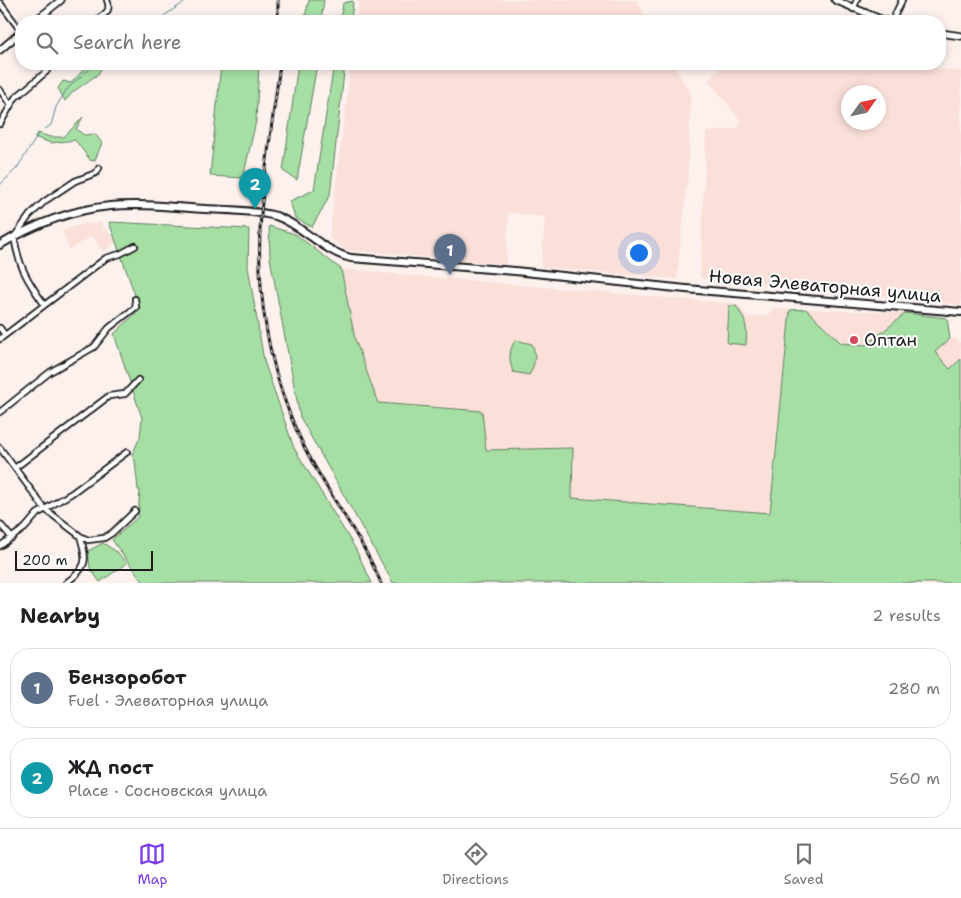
<!DOCTYPE html>
<html lang="en">
<head>
<meta charset="utf-8">
<style>
  :root { --surface:#fff; --page:#f2f2f2; --text:#202124; --muted:#757577; --line:#e0e0e0; --accent:#7c3aed }
  body { margin:0; font-family:"Shantell Sans",sans-serif; background:var(--page); color:var(--text) }
  .compass { position:absolute; left:841px; top:85px; width:45px; height:45px; border-radius:50%; background:var(--surface); box-shadow:0 2px 8px #0003; rotate:56deg }
  .scale { position:absolute; left:15px; bottom:12px; width:138px; box-sizing:border-box; padding-left:5px; border:2px solid #1c1c1c; border-top:0; font-size:14px; line-height:18px; white-space:nowrap; color:#1c1c1c; -webkit-text-stroke:4px #fff; paint-order:stroke }
  .you { position:absolute; left:638px; top:252px; width:18px; height:18px; margin:-12px; border:4px solid #fff; border-radius:50%; background:#1a73e8; box-shadow:0 0 0 8px #1a73e833 }
  .badge { display:grid; place-items:center; width:32px; height:32px; border-radius:50%; background:var(--accent); color:#fff; font-size:16px; font-weight:700 }
  .pin { position:absolute; translate:-50% -41px; filter:drop-shadow(0 1px 2px #0008) }
  .pin::after { content:''; position:absolute; top:26px; width:18px; height:15px; background:inherit; clip-path:polygon(0 0,100% 0,50% 100%) }
  .list { margin:0; padding:0; list-style:none }
  h2 { display:flex; justify-content:space-between; align-items:center; height:65px; margin:0; padding:0 20px; font-size:21px }
  h2 small { font-size:16px; font-weight:400; color:var(--muted) }
  .list li { display:grid; grid-template-columns:32px 1fr auto; gap:15px; align-items:center; box-sizing:border-box; height:80px; margin:0 10px 10px; padding:0 10px; border:1px solid var(--line); border-radius:20px }
  .list b { display:block; font-size:19px; white-space:nowrap }
  .list p { margin:0; font-size:16px; white-space:nowrap; color:var(--muted) }
  .list em { font-size:16px; font-style:normal; color:var(--muted) }
  .icon { flex:none; width:28px; height:28px; fill:none; stroke:currentColor; stroke-width:2; stroke-linecap:round; stroke-linejoin:round }
  .map { position:relative; flex:none; width:961px; height:583px; overflow:hidden }
  .search { position:absolute; background:var(--surface); box-shadow:0 2px 8px #0003; left:15px; right:15px; top:15px; height:55px; display:flex; align-items:center; gap:12px; box-sizing:border-box; padding:0 18px; border-radius:20px; color:var(--muted); font-size:19px }
  .sheet { height:245px; background:var(--surface) }
  nav { display:flex; justify-content:space-around; align-items:center; box-sizing:border-box; height:70px; border-top:1px solid var(--line); background:var(--surface); font-size:14px; color:var(--muted) }
  nav a { display:grid; justify-items:center; gap:2px }
  nav .on { color:var(--accent) }
  .map>svg:first-child { display:block }
  .built { fill:#fae0d9; fill-rule:evenodd }
  .green { fill:#a6dfa4; stroke:#617e60 }
  .lines { fill:none; stroke-linecap:round; stroke-linejoin:round }
  .stream { stroke:#588691; stroke-width:1 }
  .minor-casing { stroke:#1c1c1c; stroke-width:8 }
  .tertiary-casing { stroke:#1c1c1c; stroke-width:9 }
  .secondary-casing { stroke:#1c1c1c; stroke-width:10 }
  .minor { stroke:#fff; stroke-width:4.5 }
  .tertiary { stroke:#fff; stroke-width:5.5 }
  .secondary { stroke:#fff; stroke-width:6 }
  .rail-casing { stroke:#1c1c1c; stroke-width:3 }
  .rail { stroke:#fff; stroke-width:1; stroke-dasharray:4; stroke-linecap:butt }
  .poi-dot { fill:#d1495b; stroke:#fff; stroke-width:2 }
  .labels { text-anchor:middle; stroke-width:4; stroke-linejoin:round; paint-order:stroke }
  .street-label { font-size:18px; fill:#1c1c1c; stroke:#fff }
  .poi-label { font-size:18px; fill:#1c1c1c; stroke:#fff; text-anchor:start }
</style>
</head>
<body>
<div class="map">
<svg width="961" height="583" viewBox="0 0 961 583">
  <rect width="100%" height="100%" fill="#fdf1ee"/>
  <filter id="ink" filterUnits="userSpaceOnUse"><feTurbulence type="fractalNoise" baseFrequency=".02" numOctaves="2"/><feDisplacementMap in="SourceGraphic" scale="10" xChannelSelector="R" yChannelSelector="G"/><feConvolveMatrix kernelMatrix="1 2 1 2 8 2 1 2 1" color-interpolation-filters="sRGB"/></filter>
  <g filter="url(#ink)">
    <!-- built -->
    <path class="built" d="M 359,0 L 636,0 L 648,21 L 356,21 Z
      M 351,64 L 673,64 L 691,94 L 688,173 L 677,279 L 541,267 L 545,217 L 509,213 L 506,264 L 346,250 L 329,238 Z
      M 724,64 L 882,64 L 961,71 L 961,305 L 700,278 L 706,132 L 735,129 L 742,122 L 708,80 ZM 848,92 L 878,92 L 878,122 L 848,122 Z
      M 101,222 L 103,230 L 106,228 L 116,242 L 103,252 L 92,236 L 69,250 L 62,230 L 87,223 L 94,224 Z
      M 341,269 L 737,304 L 748,317 L 767,316 L 773,308 L 790,310 L 770,513 L 571,498 L 573,448 L 486,450 L 481,411 L 378,403 L 355,339 Z
      M 806,309 L 906,313 L 866,345 L 841,343 Z
      M 956,338 L 961,344 L 961,359 L 950,369 L 935,352 L 950,339 Z"/>
    <!-- green -->
    <path class="green" d="M 309,0 L 324,0 L 321,21 L 304,21 Z
      M 353,1 L 351,21 L 340,21 L 343,3 Z
      M 89,64 L 104,64 L 98,74 L 73,92 L 65,101 L 58,88 L 63,81 L 71,83 Z
      M 221,64 L 259,64 L 256,121 L 243,178 L 210,176 Z
      M 298,64 L 317,64 L 297,180 L 283,171 Z
      M 334,64 L 345,64 L 330,195 L 312,227 L 295,218 L 290,201 L 314,190 Z
      M 83,117 L 76,129 L 84,135 L 95,134 L 102,143 L 95,160 L 91,161 L 75,140 L 51,143 L 34,137 L 38,133 L 50,137 L 64,137 Z
      M 109,222 L 249,229 L 248,267 L 264,361 L 294,448 L 355,548 L 372,583 L 144,583 L 112,540 L 138,517 L 140,490 L 138,490 L 135,461 L 132,455 L 140,437 L 142,418 L 114,334 L 140,309 Z
      M 269,226 L 295,234 L 341,269 L 355,339 L 378,403 L 482,411 L 486,450 L 573,448 L 572,498 L 770,513 L 790,310 L 806,309 L 841,343 L 866,345 L 906,313 L 947,318 L 950,339 L 935,352 L 950,369 L 961,359 L 961,583 L 393,583 L 300,417 L 270,258 Z
      M 729,306 L 736,306 C 747,321 747,328 746,345 L 727,343 Z
      M 516,340 L 532,344 C 537,355 535,365 529,375 L 513,372 C 509,361 508,349 516,340 Z
      M 103,543 L 117,552 L 127,563 L 100,582 L 90,568 L 88,551 Z"/>
    <g class="lines">
      <!-- stream -->
      <path class="stream" d="M 156,21 L 188,0
        M 45,129 L 51,125 L 56,107 L 67,89 L 95,64
        M 0,185 L 17,168 L 38,135"/>
      <defs>
        <path id="minor" d="M 0,3 L 21,31
          M 853,9 L 857,0
          M 95,21 C 104,14 112,12 107,0
          M 892,21 L 902,0
          M 0,90 L 10,104
          M 0,124 L 15,98 L 46,72 L 51,64
          M 44,304 C 27,280 19,267 14,237 L 30,215 L 45,201 L 75,181 L 96,173 L 99,168
          M 0,328 L 5,335
          M 0,339 L 106,258 L 120,254 L 135,246
          M 0,412 L 50,372 L 94,347 L 109,328 L 136,307 L 135,299
          M 0,448 L 45,509 L 80,536 L 88,540 L 104,538 L 112,533 L 135,511
          M 15,468 L 109,396 L 125,394 L 138,380
          M 0,524 L 12,538
          M 0,546 L 25,528 L 37,514 L 72,493 L 127,452
          M 66,583 C 87,567 88,562 80,536"/>
        <path id="tertiary" d="M 835,0 L 885,21
          M 35,21 L 61,0
          M 940,33 L 961,36
          M 0,50 L 21,32"/>
        <path id="secondary" d="M 0,245 C 33,225 71,210 110,206 C 141,203 173,207 205,209 C 227,210 255,210 276,216 C 304,226 322,251 351,258 L 515,271 L 686,289 L 961,312"/>
      </defs>
      <!-- minor casing -->
      <use href="#minor" class="minor-casing"/>
      <!-- tertiary casing -->
      <use href="#tertiary" class="tertiary-casing"/>
      <!-- secondary casing -->
      <use href="#secondary" class="secondary-casing"/>
      <!-- minor -->
      <use href="#minor" class="minor"/>
      <!-- tertiary -->
      <use href="#tertiary" class="tertiary"/>
      <!-- secondary -->
      <use href="#secondary" class="secondary"/>
      <defs>
        <path id="rail" d="M 278,0 L 278,21
          M 280,64 C 274,113 265,164 261,214 C 255,289 268,369 300,438 C 323,489 360,532 381,583"/>
      </defs>
      <!-- rail casing -->
      <use href="#rail" class="rail-casing"/>
      <!-- rail -->
      <use href="#rail" class="rail"/>
    </g>
  </g>
  <!-- markers -->
  <circle class="poi-dot" cx="854" cy="340" r="5"/>
  <g class="labels">
    <!-- street labels -->
    <g class="street-label">
      <text transform="translate(825 286) rotate(5)" y="6">Новая Элеваторная улица</text>
    </g>
    <!-- poi labels -->
    <g class="poi-label">
      <text x="864" y="346">Оптан</text>
    </g>
  </g>
</svg>
<svg class="compass" viewBox="-18 -18 36 36"><path d="M0-13l5 13h-10z" fill="#e53935"/><path d="M0 13l5-13h-10z" fill="#757577"/></svg>
<div class="scale">200 m</div>
<div class="you"></div>
<div class="pin badge" style="left:450px;top:275px;background:#5c6f8a">1</div>
<div class="pin badge" style="left:255px;top:209px;background:#0f9aa8">2</div>
<div class="search"><svg class="icon" aria-label="search" viewBox="0 0 24 24"><circle cx="10" cy="10" r="6"/><path d="M15 15l6 6"/></svg>Search here</div>
</div>
<section class="sheet">
<h2>Nearby<small>2 results</small></h2>
<ul class="list">
<li><span class="badge" style="background:#5c6f8a">1</span><div><b>Бензоробот</b><p>Fuel · Элеваторная улица</p></div><em>280 m</em></li>
<li><span class="badge" style="background:#0f9aa8">2</span><div><b>ЖД пост</b><p>Place · Сосновская улица</p></div><em>560 m</em></li>
</ul>
</section>
<nav>
<a class="on"><svg class="icon" aria-label="map" viewBox="0 0 24 24"><path d="M3 6l6-2 6 2 6-2v14l-6 2-6-2-6 2zM9 4v14M15 6v14"/></svg>Map</a>
<a><svg class="icon" aria-label="directions" viewBox="0 0 24 24"><path d="M12 3l9 9-9 9-9-9zM9 14v-3h6M13 9l2 2-2 2"/></svg>Directions</a>
<a><svg class="icon" aria-label="saved" viewBox="0 0 24 24"><path d="M7 4h10v16l-5-4-5 4z"/></svg>Saved</a>
</nav>
</body>
</html>
